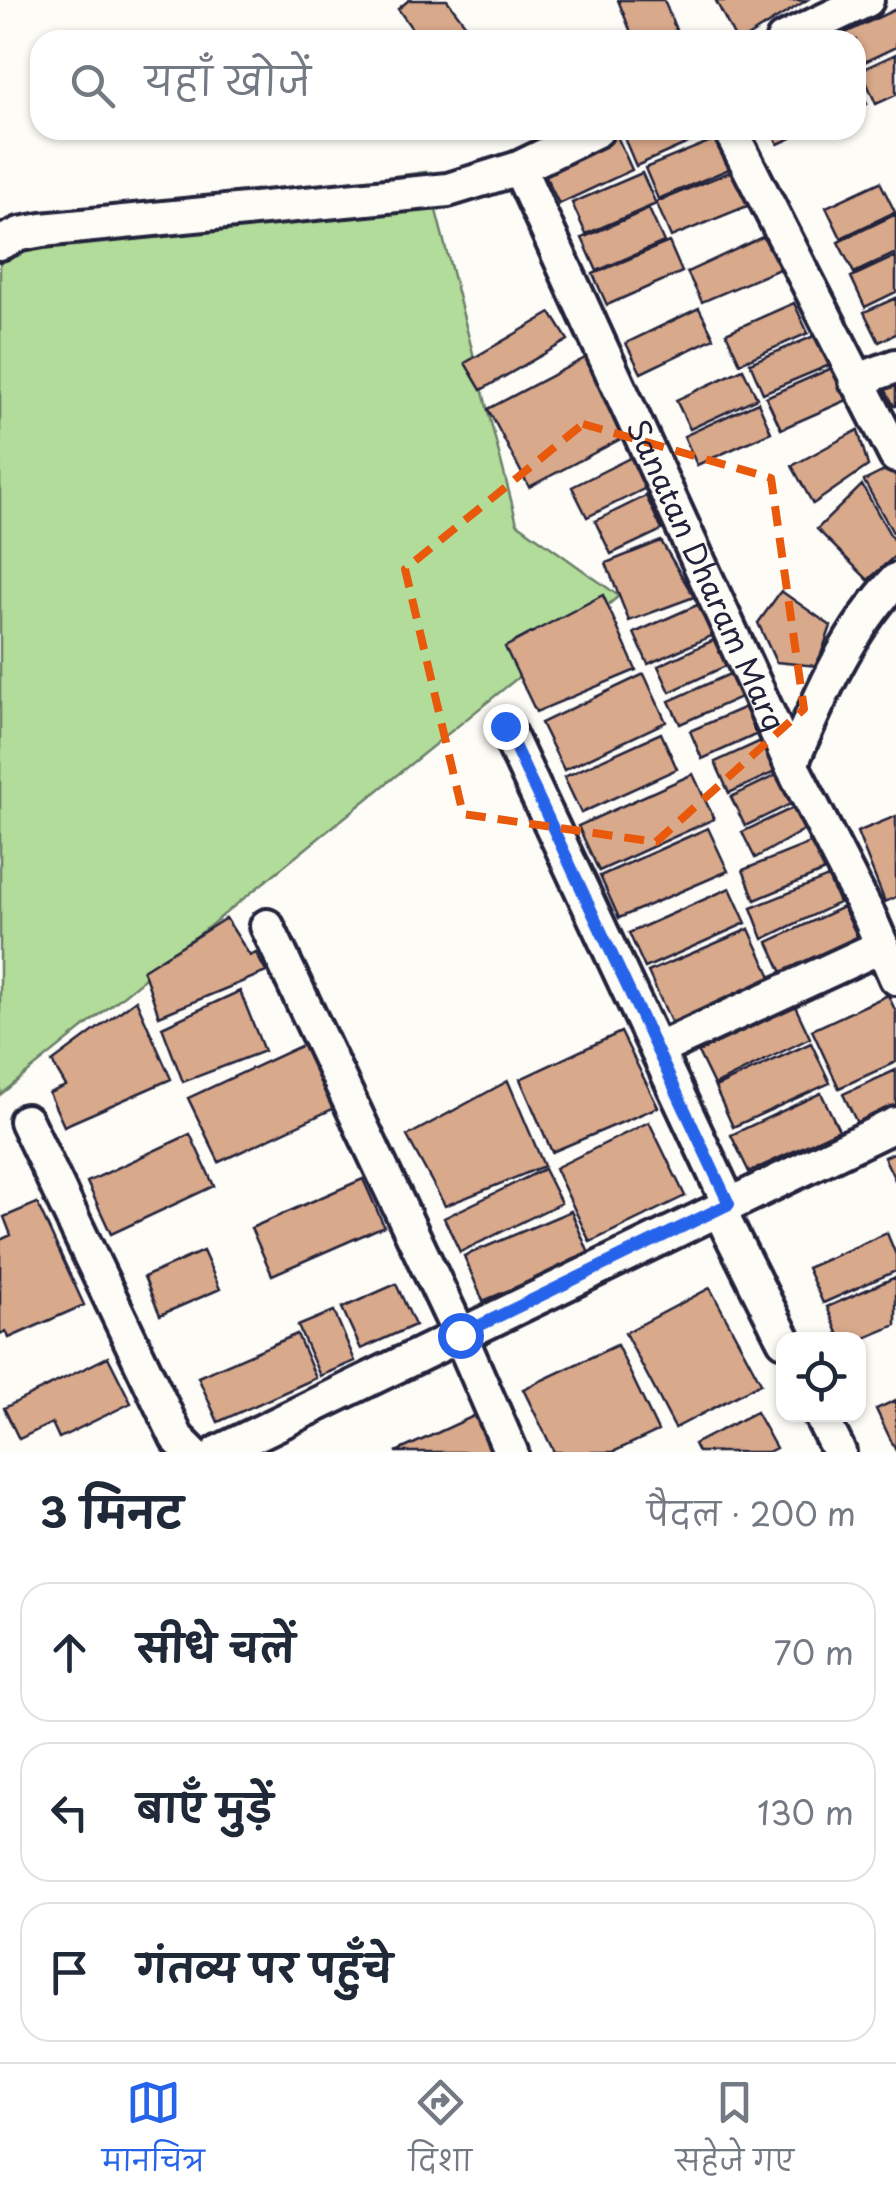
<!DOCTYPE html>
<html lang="hi">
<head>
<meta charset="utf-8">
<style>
  :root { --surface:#fff; --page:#f2f2f3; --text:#1f2937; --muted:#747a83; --line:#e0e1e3; --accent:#2563eb }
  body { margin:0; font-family:"Playpen Sans","Playpen Sans Deva",sans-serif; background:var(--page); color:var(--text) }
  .controls { position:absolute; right:30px; bottom:30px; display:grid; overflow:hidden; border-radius:20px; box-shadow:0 2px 8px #0004 }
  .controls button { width:90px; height:90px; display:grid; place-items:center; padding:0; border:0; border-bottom:2px solid var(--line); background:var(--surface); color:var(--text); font:50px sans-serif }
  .stop { position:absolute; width:30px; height:30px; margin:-22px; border:8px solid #2563eb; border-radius:50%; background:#fff }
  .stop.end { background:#2563eb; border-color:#fff; box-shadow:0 2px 10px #0008 }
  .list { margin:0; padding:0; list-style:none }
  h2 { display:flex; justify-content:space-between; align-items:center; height:130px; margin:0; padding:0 40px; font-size:42px }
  h2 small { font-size:32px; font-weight:400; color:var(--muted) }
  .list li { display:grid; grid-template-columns:65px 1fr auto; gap:30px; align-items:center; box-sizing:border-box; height:140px; margin:0 20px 20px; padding:0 20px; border:2px solid var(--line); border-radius:30px }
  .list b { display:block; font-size:38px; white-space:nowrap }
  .list em { font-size:32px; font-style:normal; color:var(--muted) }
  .icon { flex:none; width:55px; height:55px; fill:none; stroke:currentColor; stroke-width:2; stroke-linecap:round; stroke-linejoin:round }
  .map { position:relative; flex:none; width:896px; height:1452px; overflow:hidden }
  .search { position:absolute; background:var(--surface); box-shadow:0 2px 8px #0004; left:30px; right:30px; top:30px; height:110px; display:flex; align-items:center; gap:25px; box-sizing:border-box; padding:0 35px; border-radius:30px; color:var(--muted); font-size:38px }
  .sheet { height:610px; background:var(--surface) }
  nav { display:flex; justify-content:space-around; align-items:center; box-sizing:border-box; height:140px; border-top:2px solid var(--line); background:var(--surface); font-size:28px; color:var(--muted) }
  nav a { display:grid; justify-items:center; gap:5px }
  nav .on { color:var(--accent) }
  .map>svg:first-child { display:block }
  .green { fill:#b2dc99; stroke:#6a7f6a; stroke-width:2.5 }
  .building { fill:#d9a98b; stroke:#22223b; stroke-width:2.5 }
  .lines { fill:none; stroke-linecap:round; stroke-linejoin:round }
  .street-casing { stroke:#22223b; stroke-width:40 }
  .street { stroke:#fdfcf7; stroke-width:32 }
  .route { stroke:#2563eb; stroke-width:12 }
  .marked { fill:none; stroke:#e8590c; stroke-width:8; stroke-dasharray:20 12; stroke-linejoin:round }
  .labels { text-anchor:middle; stroke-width:8; stroke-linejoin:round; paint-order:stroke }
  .street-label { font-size:30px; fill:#22223b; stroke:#fdfcf7 }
</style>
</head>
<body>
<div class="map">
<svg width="896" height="1452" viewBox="0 0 896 1452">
  <rect width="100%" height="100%" fill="#fdfcf7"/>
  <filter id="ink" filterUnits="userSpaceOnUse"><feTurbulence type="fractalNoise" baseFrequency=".01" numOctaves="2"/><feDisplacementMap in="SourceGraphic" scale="20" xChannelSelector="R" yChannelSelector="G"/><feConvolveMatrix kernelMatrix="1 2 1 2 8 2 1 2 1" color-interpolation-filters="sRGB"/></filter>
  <g filter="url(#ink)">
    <!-- green -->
    <path class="green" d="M 426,172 L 517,523 L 619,596 L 0,1095 L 0,229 Z"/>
    <!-- building -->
    <path class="building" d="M 409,0 L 447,0 L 466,25 L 438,40 L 420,40 L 398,9 Z
      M 618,0 L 664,0 L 680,40 L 634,40 Z
      M 807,0 L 742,40 L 736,40 L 716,1 Z
      M 896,9 L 896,47 L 858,65 L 856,40 L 846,40 L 843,34 Z
      M 896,54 L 896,95 L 876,104 L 861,70 Z
      M 856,80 L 867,104 L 856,108 Z
      M 628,130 L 717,130 L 636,166 L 622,133 Z
      M 771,130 L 809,130 L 778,144 Z
      M 616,134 L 632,170 L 559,204 L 542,169 Z
      M 728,134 L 741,164 L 658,199 L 645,168 Z
      M 742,167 L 757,202 L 671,237 L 656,202 Z
      M 642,173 L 656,204 L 586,234 L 572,203 Z
      M 880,182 L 895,212 L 841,238 L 826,207 Z
      M 649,209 L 664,242 L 597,271 L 582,238 Z
      M 896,214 L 896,253 L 854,273 L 838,242 Z
      M 769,234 L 784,267 L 702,302 L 687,272 Z
      M 669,242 L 682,272 L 607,305 L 593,274 Z
      M 896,256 L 896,292 L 865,307 L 851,277 Z
      M 896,298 L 896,334 L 879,342 L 864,312 Z
      M 794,303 L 808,333 L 740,363 L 726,333 Z
      M 699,308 L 714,338 L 641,373 L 626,343 Z
      M 551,313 L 568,340 L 481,390 L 465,363 Z
      M 826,331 L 839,361 L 763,393 L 750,363 Z
      M 593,354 L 634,432 L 529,487 L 488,409 Z
      M 832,368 L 847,400 L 781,429 L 766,397 Z
      M 743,369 L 757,398 L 690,429 L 676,400 Z
      M 896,375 L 896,406 L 894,406 L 882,383 Z
      M 758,402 L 771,432 L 697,465 L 684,436 Z
      M 858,430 L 868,466 L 813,504 L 792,466 Z
      M 634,456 L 650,486 L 587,517 L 572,487 Z
      M 894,466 L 896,469 L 896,538 L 864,481 Z
      M 862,485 L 896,545 L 896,555 L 868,580 L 817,529 Z
      M 646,496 L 662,530 L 611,554 L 595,521 Z
      M 661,541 L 694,597 L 629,621 L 606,563 Z
      M 781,591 L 831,626 L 817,666 L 776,662 L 758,623 Z
      M 603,595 L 636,670 L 536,712 L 505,647 Z
      M 704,602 L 718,633 L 648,664 L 634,633 Z
      M 716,639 L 728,665 L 670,692 L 658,666 Z
      M 732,673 L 743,696 L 680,724 L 669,701 Z
      M 644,674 L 666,722 L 564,770 L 541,723 Z
      M 750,705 L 762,732 L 702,759 L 690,731 Z
      M 661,733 L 677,769 L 581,813 L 564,777 Z
      M 774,735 L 788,766 L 729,793 L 715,762 Z
      M 789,769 L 803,798 L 745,826 L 731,797 Z
      M 693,774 L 714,819 L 599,871 L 578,826 Z
      M 799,805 L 809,827 L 755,858 L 742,832 Z
      M 896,816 L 896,897 L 885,902 L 857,832 Z
      M 708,828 L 728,871 L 619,918 L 600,876 Z
      M 815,841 L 827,870 L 755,900 L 743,870 Z
      M 828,877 L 839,903 L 763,939 L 751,908 Z
      M 730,888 L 746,923 L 645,968 L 629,933 Z
      M 843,907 L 860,942 L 784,977 L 768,942 Z
      M 226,918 L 250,956 L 256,953 L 266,972 L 159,1016 L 143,970 Z
      M 749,929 L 773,981 L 672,1024 L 648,972 Z
      M 240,991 L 264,1051 L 183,1082 L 162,1027 Z
      M 888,995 L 896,1012 L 896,1062 L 839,1088 L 812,1030 Z
      M 136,1000 L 171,1079 L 64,1126 L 49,1093 L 66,1086 L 52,1062 Z
      M 795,1006 L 810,1038 L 714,1085 L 698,1052 Z
      M 621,1032 L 658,1107 L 552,1152 L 520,1079 Z
      M 307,1043 L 337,1107 L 219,1162 L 188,1098 Z
      M 811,1043 L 830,1083 L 733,1127 L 715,1087 Z
      M 896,1070 L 896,1110 L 859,1127 L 843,1094 Z
      M 508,1081 L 544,1166 L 445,1206 L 407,1136 Z
      M 821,1093 L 839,1130 L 749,1172 L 731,1135 Z
      M 649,1122 L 685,1196 L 590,1242 L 555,1168 Z
      M 190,1134 L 214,1186 L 111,1234 L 87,1182 Z
      M 896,1152 L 896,1182 L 884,1157 Z
      M 544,1169 L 561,1203 L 460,1252 L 444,1218 Z
      M 363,1179 L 384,1226 L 272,1275 L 251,1228 Z
      M 37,1203 L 84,1305 L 9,1338 L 6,1331 L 0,1334 L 0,1240 L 11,1235 L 4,1217 Z
      M 571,1211 L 590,1256 L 483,1301 L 464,1256 Z
      M 887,1233 L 896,1255 L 896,1271 L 823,1303 L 807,1268 Z
      M 203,1251 L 220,1289 L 160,1315 L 144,1277 Z
      M 896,1277 L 896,1325 L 858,1341 L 841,1340 L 827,1307 Z
      M 396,1284 L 415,1325 L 361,1349 L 342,1308 Z
      M 710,1288 L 761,1383 L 675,1428 L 625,1333 Z
      M 334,1311 L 355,1361 L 320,1376 L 298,1326 Z
      M 297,1334 L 316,1378 L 218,1422 L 198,1377 Z
      M 617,1345 L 658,1431 L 613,1452 L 554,1452 L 523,1389 Z
      M 108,1357 L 131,1403 L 59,1438 L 52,1423 L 19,1439 L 4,1408 Z
      M 896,1400 L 896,1451 L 876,1409 Z
      M 756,1412 L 776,1448 L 768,1452 L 698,1452 L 694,1444 Z
      M 476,1415 L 493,1452 L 396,1452 Z"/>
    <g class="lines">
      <defs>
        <g id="street">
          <path d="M 783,40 L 867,0"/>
          <path d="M 730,130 L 896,456"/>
          <path id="s1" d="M 519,168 L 791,764 L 870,918 L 896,978"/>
          <path d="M 0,243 L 20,234 L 42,230 L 448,190 L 519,168 L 597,130"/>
          <path d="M 856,381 L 896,366"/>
          <path d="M 505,726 L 729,1204"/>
          <path d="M 791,764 C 819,699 847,632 896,580"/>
          <path d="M 267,926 L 460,1335 L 511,1452"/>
          <path d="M 657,1050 L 882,946"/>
          <path d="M 26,1121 L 177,1438 L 191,1452"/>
          <path d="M 719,1210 L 784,1340"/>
          <path d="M 820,1414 L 839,1452"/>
          <path d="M 219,1452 L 896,1124"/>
        </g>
      </defs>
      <!-- street casing -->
      <use href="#street" class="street-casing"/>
      <!-- street -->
      <use href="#street" class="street"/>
    </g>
  </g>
  <g class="lines" filter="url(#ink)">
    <!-- route -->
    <path class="route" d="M 460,1335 L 729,1204 L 505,726"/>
  </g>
  <!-- marked area -->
  <path class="marked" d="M 583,424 L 771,478 L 804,709 L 656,842 L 463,814 L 405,569 Z"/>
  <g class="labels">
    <!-- street labels -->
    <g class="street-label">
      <text dy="10" stroke="none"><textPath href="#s1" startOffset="448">Sanatan Dharam Marg</textPath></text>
    </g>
  </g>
</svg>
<div class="controls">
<button><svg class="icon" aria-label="locate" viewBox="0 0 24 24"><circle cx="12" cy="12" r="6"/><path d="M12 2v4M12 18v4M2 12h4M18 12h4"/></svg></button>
</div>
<div class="stop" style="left:460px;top:1335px"></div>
<div class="stop end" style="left:505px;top:726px"></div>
<div class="search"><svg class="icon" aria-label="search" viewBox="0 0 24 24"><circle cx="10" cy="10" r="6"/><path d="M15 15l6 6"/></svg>यहाँ खोजें</div>
</div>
<section class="sheet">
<h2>3 मिनट<small>पैदल · 200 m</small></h2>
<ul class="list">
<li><svg class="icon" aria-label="ahead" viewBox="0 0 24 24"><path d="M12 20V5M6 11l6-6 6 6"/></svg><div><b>सीधे चलें</b></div><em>70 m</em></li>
<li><svg class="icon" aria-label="left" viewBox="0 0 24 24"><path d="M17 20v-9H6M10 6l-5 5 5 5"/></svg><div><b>बाएँ मुड़ें</b></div><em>130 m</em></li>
<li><svg class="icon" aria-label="arrive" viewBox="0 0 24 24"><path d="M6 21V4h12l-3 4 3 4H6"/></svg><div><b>गंतव्य पर पहुँचे</b></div></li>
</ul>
</section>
<nav>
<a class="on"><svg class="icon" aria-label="map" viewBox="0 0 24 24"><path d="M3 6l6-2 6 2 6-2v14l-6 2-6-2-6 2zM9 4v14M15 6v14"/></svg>मानचित्र</a>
<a><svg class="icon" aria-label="directions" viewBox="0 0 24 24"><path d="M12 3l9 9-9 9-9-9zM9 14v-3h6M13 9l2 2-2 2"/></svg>दिशा</a>
<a><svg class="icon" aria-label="saved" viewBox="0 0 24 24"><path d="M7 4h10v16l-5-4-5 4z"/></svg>सहेजे गए</a>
</nav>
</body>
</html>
